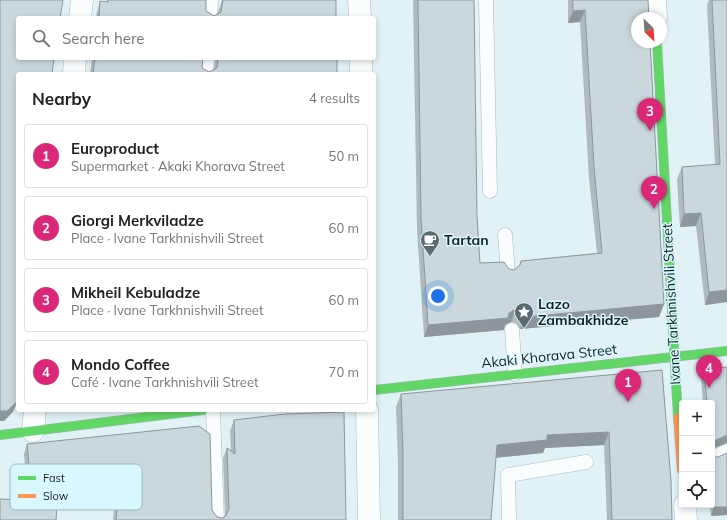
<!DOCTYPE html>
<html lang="en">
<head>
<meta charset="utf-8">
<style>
  :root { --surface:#fff; --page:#f6f6f6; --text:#222; --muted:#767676; --line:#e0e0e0; --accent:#db2777 }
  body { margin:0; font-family:Mulish,sans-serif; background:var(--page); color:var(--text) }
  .controls { position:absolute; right:12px; bottom:12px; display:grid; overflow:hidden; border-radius:4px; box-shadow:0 2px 6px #0003 }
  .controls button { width:36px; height:36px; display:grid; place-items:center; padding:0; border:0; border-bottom:1px solid var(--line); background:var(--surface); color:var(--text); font:20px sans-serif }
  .compass { position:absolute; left:631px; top:12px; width:36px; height:36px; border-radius:50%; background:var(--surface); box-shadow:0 2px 6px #0003; rotate:155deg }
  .you { position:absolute; left:438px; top:296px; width:14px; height:14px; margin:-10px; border:3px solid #fff; border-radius:50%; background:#1a73e8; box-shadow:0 0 0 6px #1a73e833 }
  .badge { display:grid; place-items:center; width:26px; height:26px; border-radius:50%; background:var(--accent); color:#fff; font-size:13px; font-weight:700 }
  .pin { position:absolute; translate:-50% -33px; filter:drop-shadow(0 1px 2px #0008) }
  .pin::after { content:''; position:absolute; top:21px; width:14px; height:12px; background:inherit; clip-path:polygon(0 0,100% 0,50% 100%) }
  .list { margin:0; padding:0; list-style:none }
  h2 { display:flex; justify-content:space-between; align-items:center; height:52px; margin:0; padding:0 16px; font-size:17px }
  h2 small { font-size:13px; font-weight:400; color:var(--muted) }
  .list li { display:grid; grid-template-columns:26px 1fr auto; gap:12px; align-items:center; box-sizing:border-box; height:64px; margin:0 8px 8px; padding:0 8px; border:1px solid var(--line); border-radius:4px }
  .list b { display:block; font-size:15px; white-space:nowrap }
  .list p { margin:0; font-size:13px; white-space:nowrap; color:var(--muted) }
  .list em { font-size:13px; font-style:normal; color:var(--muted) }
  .icon { flex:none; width:22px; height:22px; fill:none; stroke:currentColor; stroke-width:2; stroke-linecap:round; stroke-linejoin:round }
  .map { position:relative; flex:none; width:727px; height:520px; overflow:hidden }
  .search { position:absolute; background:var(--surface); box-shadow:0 2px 6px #0003; left:16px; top:16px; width:360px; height:44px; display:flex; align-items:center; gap:10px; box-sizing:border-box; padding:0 14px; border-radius:4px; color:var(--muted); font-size:15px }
  .panel { position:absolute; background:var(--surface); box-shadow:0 2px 6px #0003; left:16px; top:72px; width:360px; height:340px; border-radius:4px }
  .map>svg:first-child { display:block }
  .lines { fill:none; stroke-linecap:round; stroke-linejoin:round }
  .lane-casing { stroke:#abb9bd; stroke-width:15 }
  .street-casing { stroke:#abb9bd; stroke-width:23 }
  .fast-casing { stroke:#abb9bd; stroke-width:10 }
  .slow-casing { stroke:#abb9bd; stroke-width:10 }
  .lane { stroke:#fafdfe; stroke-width:14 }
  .street { stroke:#fafdfe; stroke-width:22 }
  .fast { stroke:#63d668; stroke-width:9 }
  .slow { stroke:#ff974d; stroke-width:9 }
  .wall { fill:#aebabe }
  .shaded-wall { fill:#8d979b }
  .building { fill:#cad8dd; stroke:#8d979b }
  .labels { text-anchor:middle; stroke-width:3; stroke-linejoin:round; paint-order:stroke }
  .poi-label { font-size:14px; font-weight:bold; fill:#152326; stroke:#d9f7fe; text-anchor:start }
  .street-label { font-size:14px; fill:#152326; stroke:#d9f7fe }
  .key { fill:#d9f7fe; stroke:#9eb7bd; stroke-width:1 }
  .key-label { font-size:11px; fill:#152326 }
</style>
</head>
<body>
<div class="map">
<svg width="727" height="520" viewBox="0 0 727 520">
  <rect width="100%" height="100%" fill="#e1f2f6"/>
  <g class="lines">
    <defs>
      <path id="lane" d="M 486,0 L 490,191
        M 210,18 L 211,0
        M 206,74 L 207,58
        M 505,235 L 508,274
        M 512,330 L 515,374
        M 213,410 L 217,520
        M 712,458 L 727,451
        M 509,520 L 508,475 L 586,462"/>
      <path id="street" d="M 359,0 L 360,18
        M 655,0 L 656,18
        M 80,18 L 82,0
        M 361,58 L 361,74
        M 74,74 L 75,58
        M 367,410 L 369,520
        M 33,431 L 35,410
        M 685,505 L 686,520"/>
      <path id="fast" d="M 657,42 L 678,418
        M 374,390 L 727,351
        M 0,435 L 203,410"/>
      <path id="slow" d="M 678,418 L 682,470"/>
    </defs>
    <!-- lane casing -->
    <use href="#lane" class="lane-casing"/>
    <!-- street casing -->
    <use href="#street" class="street-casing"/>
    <!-- fast casing -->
    <use href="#fast" class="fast-casing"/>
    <!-- slow casing -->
    <use href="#slow" class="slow-casing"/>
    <!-- lane -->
    <use href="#lane" class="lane"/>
    <!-- street -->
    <use href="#street" class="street"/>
    <!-- fast -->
    <use href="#fast" class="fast"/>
    <!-- slow -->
    <use href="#slow" class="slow"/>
  </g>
  <!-- wall -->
  <path class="wall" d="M 107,0 L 206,0 L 206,11 L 214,16 L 218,13 L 219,9 L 222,0 L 336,0 L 336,18 L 96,18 L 97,12 L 100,1 L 106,2 Z
    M 413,0 L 474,0 L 477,216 L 480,263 L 514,270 L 519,266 L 521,261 L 597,253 L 589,179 L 580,22 L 568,23 L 568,0 L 648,0 L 664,304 L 659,317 L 520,329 L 516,323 L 511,322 L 505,325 L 504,330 L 424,337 L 417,230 Z
    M 709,0 L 727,0 L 727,302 L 705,305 L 696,226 L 680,227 L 677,179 L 682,167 L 715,165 L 707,5 Z
    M 92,58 L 203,58 L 202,68 L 209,72 L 214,69 L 215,58 L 337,58 L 337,74 L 90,74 Z
    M 704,369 L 712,403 L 703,403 L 701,378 Z
    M 662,370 L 672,520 L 607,520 L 604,445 L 545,448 L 543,453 L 496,458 L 491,520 L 398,520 L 398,465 L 396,407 L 401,394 Z
    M 234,420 L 346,520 L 113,520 L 117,480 L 58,487 L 56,520 L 17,500 L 20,492 L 27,492 L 24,454 L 27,444 L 199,426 L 212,510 L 217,517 L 222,518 L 225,516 L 223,458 L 227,448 L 231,450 L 230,431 Z
    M 712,457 L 718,457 L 727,515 L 711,516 L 710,505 L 712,505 Z"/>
  <!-- shaded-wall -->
  <path class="shaded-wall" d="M 585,10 L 580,22 L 568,23 L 573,11 Z
    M 701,213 L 696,226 L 680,227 L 684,214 Z
    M 727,290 L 727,302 L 705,305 L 709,292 Z
    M 664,304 L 659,317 L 520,329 L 525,317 Z
    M 516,309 L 511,322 L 505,325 L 504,330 L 424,337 L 428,325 L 509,313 Z
    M 18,399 L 13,412 L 4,421 L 0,421 L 0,411 Z
    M 609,432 L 604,445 L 545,448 L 543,453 L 492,458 L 497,445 L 547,435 Z
    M 727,435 L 727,443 L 712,449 L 712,442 Z
    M 121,470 L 117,480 L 55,487 L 59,477 Z
    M 714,507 L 727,507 L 727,515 L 711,516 Z"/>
  <!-- building -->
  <path class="building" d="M 0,0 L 63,0 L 60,18 L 18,18 L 18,58 L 54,58 L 52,74 L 18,74 L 18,399 L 17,402 L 7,411 L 0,411 Z
    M 108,0 L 206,0 L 206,11 L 214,16 L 221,12 L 223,0 L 336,0 L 336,18 L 99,18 L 100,1 L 108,2 Z
    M 418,0 L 474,0 L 477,216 L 480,263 L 504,262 L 509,269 L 514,270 L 520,265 L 521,261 L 602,253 L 594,167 L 585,10 L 573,11 L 573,0 L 648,0 L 649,18 L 637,18 L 637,42 L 650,42 L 664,304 L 525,317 L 521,310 L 516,309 L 509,313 L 508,318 L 428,325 L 421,217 Z
    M 712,0 L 727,0 L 727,290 L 709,292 L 701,213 L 684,214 L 682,167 L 720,164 Z
    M 95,58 L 203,58 L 202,68 L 209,72 L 217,68 L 218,58 L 337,58 L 337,74 L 93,74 Z
    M 727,367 L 727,435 L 712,442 L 712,403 L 707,403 L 704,369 Z
    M 662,370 L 671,481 L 672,520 L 612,520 L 609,432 L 547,435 L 547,440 L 497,445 L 491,520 L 403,520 L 403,452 L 401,394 Z
    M 344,412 L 346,520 L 116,520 L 121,470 L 59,477 L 56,520 L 0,520 L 0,499 L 19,500 L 20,492 L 32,493 L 27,444 L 199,426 L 210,434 L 212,510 L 217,517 L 222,518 L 226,516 L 229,509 L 227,448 L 235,454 L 234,420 L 285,414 Z
    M 727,453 L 727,507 L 714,507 L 712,472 L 712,457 L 718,457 Z"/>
  <!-- icons -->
  <defs>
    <symbol id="cafe-pin" viewBox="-11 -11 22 30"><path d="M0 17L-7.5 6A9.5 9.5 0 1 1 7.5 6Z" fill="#5c6b6f" stroke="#d9f7fe"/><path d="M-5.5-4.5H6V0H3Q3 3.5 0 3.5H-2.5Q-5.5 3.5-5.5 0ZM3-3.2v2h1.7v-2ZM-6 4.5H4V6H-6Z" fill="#fff"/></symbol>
    <symbol id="sight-pin" viewBox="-11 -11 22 30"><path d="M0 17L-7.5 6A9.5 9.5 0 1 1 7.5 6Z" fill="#5c6b6f" stroke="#d9f7fe"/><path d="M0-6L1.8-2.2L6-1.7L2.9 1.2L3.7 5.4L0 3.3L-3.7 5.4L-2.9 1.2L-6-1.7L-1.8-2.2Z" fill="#fff"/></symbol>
  </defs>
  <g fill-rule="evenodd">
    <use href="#cafe-pin" x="419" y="229" width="22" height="30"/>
    <use href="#sight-pin" x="513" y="301" width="22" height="30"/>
  </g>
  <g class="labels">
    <!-- poi labels -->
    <g class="poi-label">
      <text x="444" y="245">Tartan</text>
      <text x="538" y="309">Lazo<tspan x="538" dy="16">Zambakhidze</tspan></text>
    </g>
    <!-- street labels -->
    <g class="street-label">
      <text transform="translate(671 304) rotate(-93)" y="5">Ivane Tarkhnishvili Street</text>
      <text transform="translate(549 356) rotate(-6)" y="5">Akaki Khorava Street</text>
    </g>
  </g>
  <!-- legend -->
  <rect x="10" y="464" width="132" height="46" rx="6" class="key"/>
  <rect x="18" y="476" width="18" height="4" fill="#63d668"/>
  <rect x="18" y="494" width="18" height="4" fill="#ff974d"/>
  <g class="key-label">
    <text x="43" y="482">Fast</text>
    <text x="43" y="500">Slow</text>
  </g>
</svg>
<div class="controls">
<button>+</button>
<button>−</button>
<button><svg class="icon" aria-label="locate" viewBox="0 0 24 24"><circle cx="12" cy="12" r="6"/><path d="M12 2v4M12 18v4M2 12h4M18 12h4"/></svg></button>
</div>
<svg class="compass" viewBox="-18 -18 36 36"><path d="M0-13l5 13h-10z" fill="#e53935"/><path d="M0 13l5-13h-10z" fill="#767676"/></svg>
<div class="you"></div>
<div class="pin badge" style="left:628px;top:402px">1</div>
<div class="pin badge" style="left:654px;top:209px">2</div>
<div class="pin badge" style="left:650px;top:131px">3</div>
<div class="pin badge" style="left:709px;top:388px">4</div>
<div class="search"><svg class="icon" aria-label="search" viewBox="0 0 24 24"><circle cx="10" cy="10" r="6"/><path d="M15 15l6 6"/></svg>Search here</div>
<section class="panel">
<h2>Nearby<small>4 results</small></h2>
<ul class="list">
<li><span class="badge">1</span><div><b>Europroduct</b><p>Supermarket · Akaki Khorava Street</p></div><em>50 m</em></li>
<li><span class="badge">2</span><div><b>Giorgi Merkviladze</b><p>Place · Ivane Tarkhnishvili Street</p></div><em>60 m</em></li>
<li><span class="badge">3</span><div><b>Mikheil Kebuladze</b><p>Place · Ivane Tarkhnishvili Street</p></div><em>60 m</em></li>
<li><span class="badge">4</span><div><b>Mondo Coffee</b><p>Café · Ivane Tarkhnishvili Street</p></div><em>70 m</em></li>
</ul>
</section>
</div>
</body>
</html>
